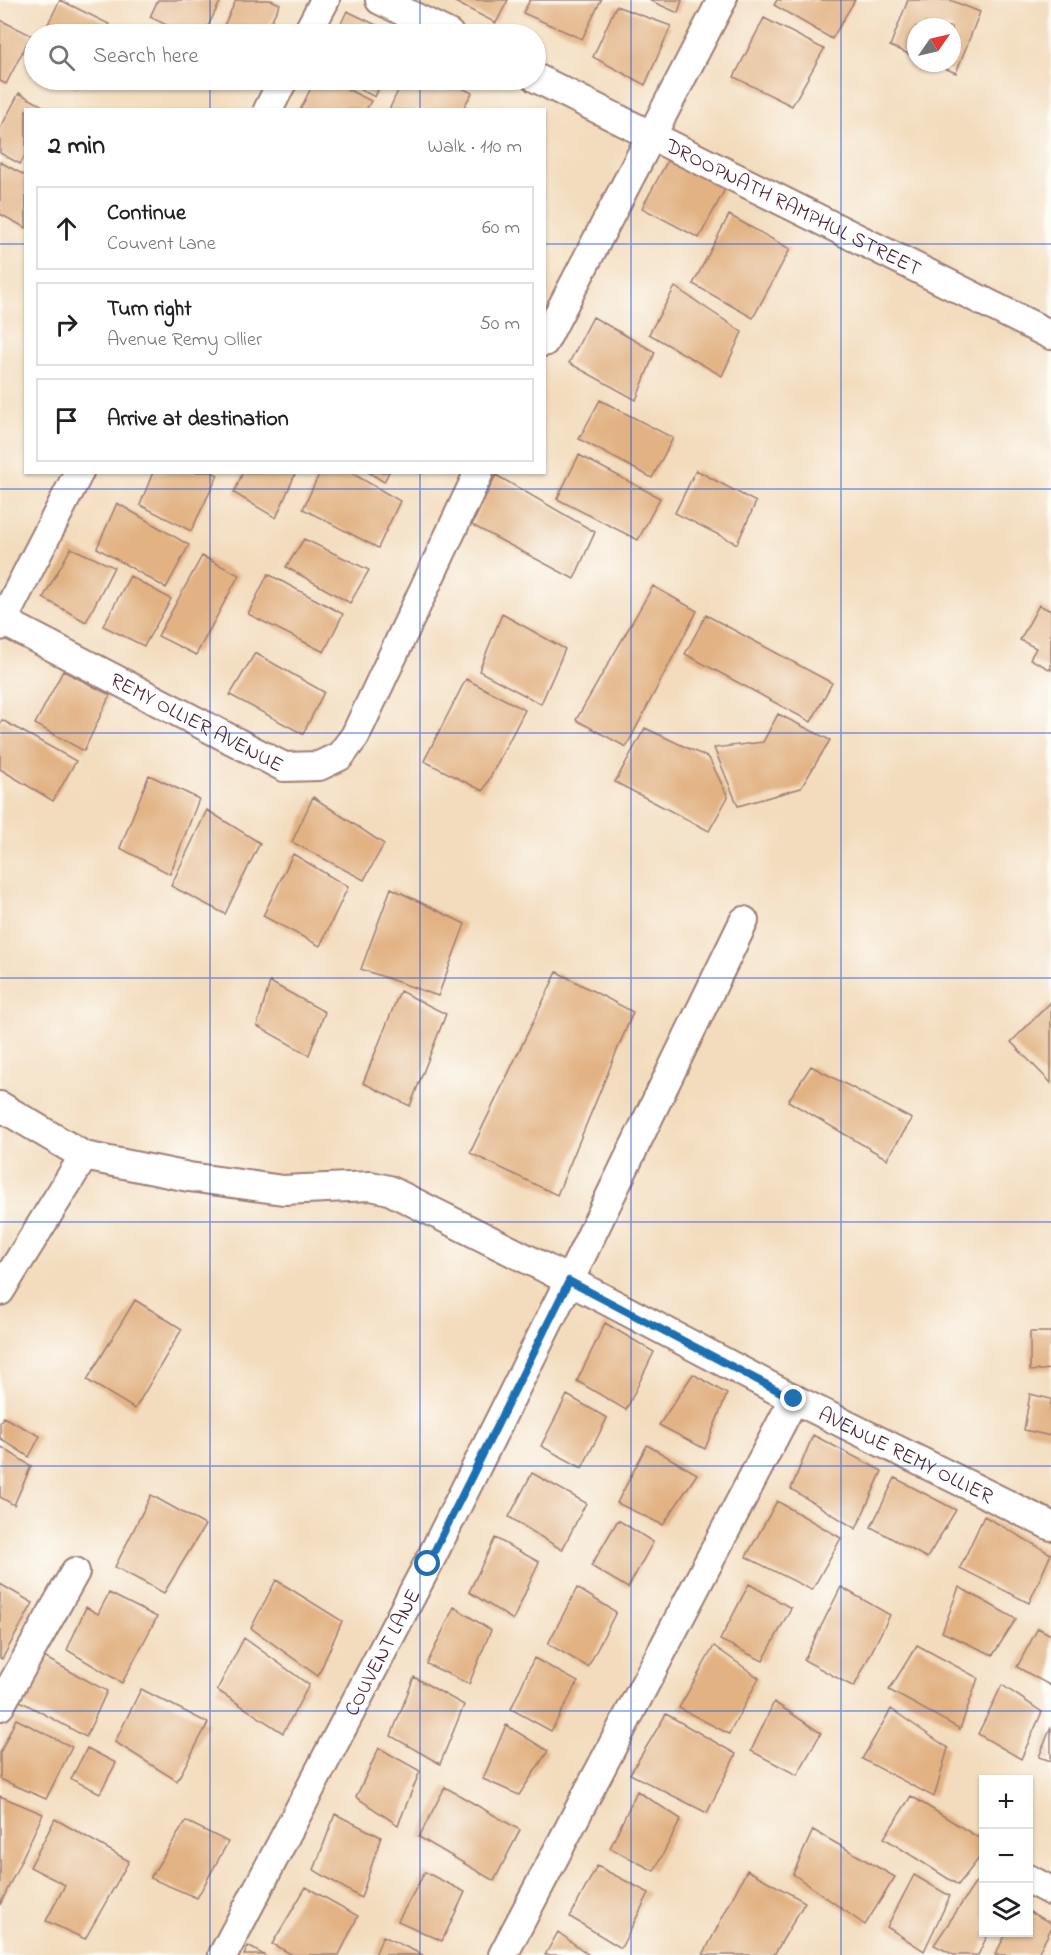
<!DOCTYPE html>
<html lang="en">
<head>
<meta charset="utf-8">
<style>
  :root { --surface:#fff; --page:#f6f6f6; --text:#202124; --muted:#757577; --line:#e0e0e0 }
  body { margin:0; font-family:"Indie Flower",sans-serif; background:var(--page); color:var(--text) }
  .controls { position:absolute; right:18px; bottom:18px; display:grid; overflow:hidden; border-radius:0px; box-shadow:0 2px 4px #0004 }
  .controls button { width:54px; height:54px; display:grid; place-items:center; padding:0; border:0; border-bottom:2px solid var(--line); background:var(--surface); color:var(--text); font:30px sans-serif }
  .compass { position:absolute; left:907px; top:18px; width:54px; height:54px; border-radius:50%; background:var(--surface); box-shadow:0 2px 4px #0004; rotate:56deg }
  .stop { position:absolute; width:18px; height:18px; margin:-14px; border:4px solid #1f6fb2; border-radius:50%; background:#fff }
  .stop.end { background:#1f6fb2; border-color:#fff; box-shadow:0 2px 6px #0008 }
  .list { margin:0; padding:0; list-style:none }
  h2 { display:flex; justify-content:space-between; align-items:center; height:78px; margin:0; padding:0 24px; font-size:26px }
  h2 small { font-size:20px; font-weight:400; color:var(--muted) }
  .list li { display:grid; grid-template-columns:39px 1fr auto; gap:18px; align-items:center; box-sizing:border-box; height:84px; margin:0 12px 12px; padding:0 12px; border:2px solid var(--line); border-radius:0px }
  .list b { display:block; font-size:22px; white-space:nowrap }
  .list p { margin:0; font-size:20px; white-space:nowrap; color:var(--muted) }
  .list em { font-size:20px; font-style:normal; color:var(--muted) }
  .icon { flex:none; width:33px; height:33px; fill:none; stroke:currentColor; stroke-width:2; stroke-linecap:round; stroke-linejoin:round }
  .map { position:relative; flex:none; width:1051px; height:1955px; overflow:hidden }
  .search { position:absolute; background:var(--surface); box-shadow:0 2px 4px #0004; left:24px; top:24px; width:522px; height:66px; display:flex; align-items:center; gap:15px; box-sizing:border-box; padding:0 21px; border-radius:33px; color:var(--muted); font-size:22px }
  .panel { position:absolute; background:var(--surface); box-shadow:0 2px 4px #0004; left:24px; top:108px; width:522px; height:366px; border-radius:0px }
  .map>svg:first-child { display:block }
  .building { fill:#e2b283 }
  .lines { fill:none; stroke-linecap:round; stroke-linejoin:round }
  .minor-casing { stroke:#9e7e74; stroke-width:32 }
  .minor { stroke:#fff; stroke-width:28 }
  .route { stroke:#1f6fb2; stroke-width:8 }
  .grid { fill:none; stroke:#1d4ed8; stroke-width:1.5; stroke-opacity:0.55 }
  .labels { text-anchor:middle; stroke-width:4.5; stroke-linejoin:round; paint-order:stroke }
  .street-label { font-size:21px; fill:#4a1f2b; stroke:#fdfcf7 }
</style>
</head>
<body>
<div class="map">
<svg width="1051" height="1955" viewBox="0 0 1051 1955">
  <rect width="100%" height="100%" fill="#fdfcf7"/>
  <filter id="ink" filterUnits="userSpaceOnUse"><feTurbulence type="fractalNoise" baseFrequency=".0167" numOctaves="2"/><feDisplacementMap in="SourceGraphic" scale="12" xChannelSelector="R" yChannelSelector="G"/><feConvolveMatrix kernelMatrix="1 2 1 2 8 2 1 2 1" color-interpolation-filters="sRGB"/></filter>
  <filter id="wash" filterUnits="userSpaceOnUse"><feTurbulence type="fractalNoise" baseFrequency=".008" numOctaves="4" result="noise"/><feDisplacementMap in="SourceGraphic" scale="24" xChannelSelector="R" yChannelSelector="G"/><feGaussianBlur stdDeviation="1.35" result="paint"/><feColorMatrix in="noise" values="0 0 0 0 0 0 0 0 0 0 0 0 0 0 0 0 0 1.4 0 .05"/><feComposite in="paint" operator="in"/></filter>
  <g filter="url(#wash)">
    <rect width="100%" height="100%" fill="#f3dcbd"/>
    <g id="blocks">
      <!-- building -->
      <path class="building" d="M 60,0 L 109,24 L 103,34 L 43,34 Z
        M 158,0 L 221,0 L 204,34 L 185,34 L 150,17 Z
        M 236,0 L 271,0 L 280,4 L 264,34 L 220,34 Z
        M 451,0 L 508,0 L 496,23 Z
        M 530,0 L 601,0 L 582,39 L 523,13 Z
        M 649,0 L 682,0 L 678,13 Z
        M 777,0 L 855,0 L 832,39 L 774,5 Z
        M 908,0 L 950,0 L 980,12 L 956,73 L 932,63 L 952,63 L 952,27 L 916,27 L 916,57 L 890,46 Z
        M 616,6 L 671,26 L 645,85 L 593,57 Z
        M 347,11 L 395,34 L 336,34 Z
        M 764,18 L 824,49 L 792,106 L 734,77 Z
        M 0,20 L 31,35 L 6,84 L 0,81 Z
        M 34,51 L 34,67 L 28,64 Z
        M 61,80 L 81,80 L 77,88 Z
        M 315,80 L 329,80 L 371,101 L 366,110 L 300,110 Z
        M 341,80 L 382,80 L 375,97 Z
        M 403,80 L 447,80 L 472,93 L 462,110 L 389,110 Z
        M 19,93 L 50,110 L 26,110 L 26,154 L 20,164 L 0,153 L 0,129 Z
        M 669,158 L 725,189 L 699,238 L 642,208 Z
        M 0,162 L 26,176 L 26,228 L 0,214 Z
        M 729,215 L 790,249 L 753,318 L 693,284 Z
        M 675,287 L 742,332 L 722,376 L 649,334 Z
        M 593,317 L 655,352 L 636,400 L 569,363 Z
        M 600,400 L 673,438 L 652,478 L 579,439 Z
        M 579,455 L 660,498 L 638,540 L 557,499 Z
        M 696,470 L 756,502 L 737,544 L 675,513 Z
        M 153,472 L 212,472 L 218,475 L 191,531 L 140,505 Z
        M 243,472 L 296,472 L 276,518 L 234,493 Z
        M 320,472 L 350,472 L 400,501 L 378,548 L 303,509 Z
        M 368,472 L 389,472 L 384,482 Z
        M 496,475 L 595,532 L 574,579 L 472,525 Z
        M 117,503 L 189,545 L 166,588 L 97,548 Z
        M 304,539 L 369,570 L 350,603 L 286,567 Z
        M 71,548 L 114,567 L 86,622 L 43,598 Z
        M 202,556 L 239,575 L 196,655 L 158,636 Z
        M 268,574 L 343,614 L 324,652 L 248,614 Z
        M 130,576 L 171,599 L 144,646 L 103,626 Z
        M 653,586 L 697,611 L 626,747 L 576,720 Z
        M 1039,605 L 1051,611 L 1051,670 L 1030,659 L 1036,648 L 1020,640 Z
        M 502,614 L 565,649 L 541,704 L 479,671 Z
        M 706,615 L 832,683 L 811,722 L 685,654 Z
        M 255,653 L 324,692 L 303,734 L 230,695 Z
        M 63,671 L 110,695 L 84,751 L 35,724 Z
        M 466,679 L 525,710 L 483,791 L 424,761 Z
        M 778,714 L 830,740 L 801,788 L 738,806 L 714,748 L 763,742 Z
        M 2,720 L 76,761 L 53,801 L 0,769 L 0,724 Z
        M 645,728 L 709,758 L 728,797 L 709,831 L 615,782 Z
        M 149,775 L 199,799 L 170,874 L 120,848 Z
        M 313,797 L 384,844 L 364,880 L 292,842 Z
        M 207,810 L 260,843 L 225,914 L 171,886 Z
        M 293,854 L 348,887 L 320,946 L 263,916 Z
        M 391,888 L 465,924 L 438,996 L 361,969 Z
        M 557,972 L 633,1012 L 557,1195 L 470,1153 Z
        M 270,982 L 325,1012 L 309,1055 L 257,1026 Z
        M 400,991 L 446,1014 L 410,1106 L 363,1083 Z
        M 1051,1002 L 1051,1083 L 1011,1042 Z
        M 811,1066 L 912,1119 L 887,1159 L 788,1101 Z
        M 135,1300 L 182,1329 L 135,1409 L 87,1380 Z
        M 605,1323 L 654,1352 L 626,1410 L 577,1381 Z
        M 1030,1332 L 1051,1332 L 1051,1369 L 1030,1371 Z
        M 693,1374 L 727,1394 L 705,1449 L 659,1425 Z
        M 1030,1394 L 1051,1399 L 1051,1436 L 1024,1430 Z
        M 567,1395 L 607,1418 L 582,1468 L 541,1446 Z
        M 3,1417 L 40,1436 L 29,1457 L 0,1438 L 0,1423 Z
        M 813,1435 L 882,1471 L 856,1529 L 791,1489 Z
        M 647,1445 L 697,1474 L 663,1525 L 617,1503 Z
        M 0,1446 L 31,1466 L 14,1505 L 0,1497 Z
        M 532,1473 L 586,1503 L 562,1550 L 509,1517 Z
        M 895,1478 L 956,1510 L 927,1558 L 871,1527 Z
        M 151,1495 L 205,1525 L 164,1593 L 115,1567 Z
        M 777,1501 L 841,1538 L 812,1590 L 746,1557 Z
        M 984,1516 L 1051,1554 L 1029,1603 L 960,1568 Z
        M 618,1520 L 653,1542 L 628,1588 L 591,1566 Z
        M 495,1538 L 539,1562 L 513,1620 L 469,1592 Z
        M 276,1580 L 342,1621 L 318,1676 L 251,1628 Z
        M 0,1584 L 33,1603 L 2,1659 L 0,1658 Z
        M 749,1584 L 791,1608 L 763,1661 L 720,1640 Z
        M 841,1587 L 890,1615 L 854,1687 L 804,1660 Z
        M 959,1587 L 1016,1619 L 993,1655 L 942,1632 Z
        M 577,1588 L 616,1612 L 588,1667 L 548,1644 Z
        M 109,1593 L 157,1617 L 122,1683 L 67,1650 L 86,1607 L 98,1614 Z
        M 454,1607 L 491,1630 L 469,1684 L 427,1664 Z
        M 1038,1628 L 1051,1635 L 1051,1686 L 1017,1667 Z
        M 244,1638 L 309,1685 L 283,1733 L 217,1690 Z
        M 917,1645 L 978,1678 L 960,1729 L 889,1690 Z
        M 714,1646 L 759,1678 L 729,1734 L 679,1708 Z
        M 40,1655 L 107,1691 L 86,1737 L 20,1701 Z
        M 534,1658 L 578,1682 L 551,1731 L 511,1709 Z
        M 414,1677 L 464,1705 L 440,1764 L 391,1736 Z
        M 1002,1685 L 1042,1712 L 1021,1759 L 978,1734 Z
        M 141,1689 L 208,1723 L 177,1781 L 115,1742 Z
        M 774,1702 L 821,1733 L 797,1775 L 751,1751 Z
        M 891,1709 L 948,1748 L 934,1797 L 862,1759 Z
        M 666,1714 L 736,1754 L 707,1813 L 630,1774 Z
        M 16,1719 L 72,1747 L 46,1799 L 0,1779 L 0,1753 Z
        M 506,1725 L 548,1751 L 519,1795 L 483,1779 Z
        M 1051,1727 L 1051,1761 L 1039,1757 Z
        M 87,1748 L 116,1763 L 100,1793 L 71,1779 Z
        M 379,1748 L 420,1771 L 398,1825 L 356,1797 Z
        M 445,1787 L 520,1830 L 494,1881 L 419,1837 Z
        M 637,1791 L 681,1819 L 654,1871 L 610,1848 Z
        M 0,1796 L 43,1814 L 0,1905 Z
        M 911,1796 L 984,1841 L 984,1852 L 958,1885 L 884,1838 Z
        M 335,1814 L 381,1837 L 361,1898 L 314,1870 Z
        M 55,1819 L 129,1861 L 85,1939 L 46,1921 L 65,1885 L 30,1867 Z
        M 186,1821 L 228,1842 L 197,1898 L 150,1878 Z
        M 813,1830 L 895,1877 L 865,1925 L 793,1874 Z
        M 597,1866 L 649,1893 L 621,1948 L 570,1917 Z
        M 747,1870 L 805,1902 L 774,1955 L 703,1955 Z
        M 425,1872 L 465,1892 L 442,1941 L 398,1921 Z
        M 914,1875 L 950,1896 L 924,1951 L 887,1927 Z
        M 976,1882 L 984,1886 L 984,1932 L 989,1932 L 978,1955 L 954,1955 L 934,1945 Z
        M 306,1887 L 358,1916 L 339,1955 L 293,1955 L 272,1944 Z
        M 1028,1911 L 1051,1923 L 1051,1929 L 1037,1955 L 995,1955 L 1007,1932 L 1028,1932 Z
        M 558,1932 L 589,1955 L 545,1955 Z
        M 383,1936 L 423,1955 L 375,1955 Z
        M 248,1946 L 264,1955 L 244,1955 Z"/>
    </g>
  </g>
  <g filter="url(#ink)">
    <use href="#blocks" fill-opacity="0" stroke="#9e7e74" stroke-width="1.5"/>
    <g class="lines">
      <defs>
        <g id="minor">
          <path d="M 380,0 L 449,34"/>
          <path d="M 307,34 L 325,0"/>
          <path id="s1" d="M 536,78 L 1051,335"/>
          <path d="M 268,110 L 283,80"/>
          <path d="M 544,342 L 722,0"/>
          <path id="s2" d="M 3,621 L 284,767 L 319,766 L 340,756 L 355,736 L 479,472"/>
          <path d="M 0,626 L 79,472"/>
          <path id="s3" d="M 0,1106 L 84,1156 L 189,1177 L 283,1190 L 371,1186 L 389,1190 L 545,1268 L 794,1399 L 1051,1526"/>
          <path d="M 0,1291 L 84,1156"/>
          <path d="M 0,1706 L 75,1572"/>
          <path d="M 1028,1879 L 1051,1891"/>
          <path id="s4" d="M 223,1955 L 428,1564 L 569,1281 L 744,921"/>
          <path d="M 503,1955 L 794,1399"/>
        </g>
      </defs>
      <!-- minor casing -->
      <use href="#minor" class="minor-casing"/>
      <!-- minor -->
      <use href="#minor" class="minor"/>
    </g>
  </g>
  <g class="lines" filter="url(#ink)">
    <!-- route -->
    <path class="route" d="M 428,1564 L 569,1281 L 794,1399"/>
  </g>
  <!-- grid -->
  <path class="grid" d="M 210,0 L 210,34M 420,0 L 420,34M 631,0 L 631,1955M 841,0 L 841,1955M 210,80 L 210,110M 420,80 L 420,110M 0,244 L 26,244M 544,244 L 1051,244M 210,472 L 210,1955M 420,472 L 420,1955M 0,489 L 1051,489M 0,733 L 1051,733M 0,978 L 1051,978M 0,1222 L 1051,1222M 0,1466 L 1051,1466M 0,1711 L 1051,1711"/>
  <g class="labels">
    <!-- street labels -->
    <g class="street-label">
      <text dy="7" stroke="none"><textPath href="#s1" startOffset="288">DROOPNATH RAMPHUL STREET</textPath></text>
      <text dy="7" stroke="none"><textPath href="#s2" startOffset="219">REMY OLLIER AVENUE</textPath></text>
      <text dy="7" stroke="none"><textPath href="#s3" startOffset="987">AVENUE REMY OLLIER</textPath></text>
      <text dy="7" stroke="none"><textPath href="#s4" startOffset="342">COUVENT LANE</textPath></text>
    </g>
  </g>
</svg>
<div class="controls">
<button>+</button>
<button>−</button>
<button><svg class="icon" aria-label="layers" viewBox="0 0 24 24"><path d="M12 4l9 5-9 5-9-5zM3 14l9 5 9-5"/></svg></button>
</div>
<svg class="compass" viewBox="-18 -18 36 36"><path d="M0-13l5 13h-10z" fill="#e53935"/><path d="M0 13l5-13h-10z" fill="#757577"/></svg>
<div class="stop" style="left:428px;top:1564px"></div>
<div class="stop end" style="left:794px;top:1399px"></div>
<div class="search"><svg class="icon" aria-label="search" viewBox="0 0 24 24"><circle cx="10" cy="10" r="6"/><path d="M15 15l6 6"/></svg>Search here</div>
<section class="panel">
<h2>2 min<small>Walk · 110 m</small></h2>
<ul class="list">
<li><svg class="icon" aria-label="ahead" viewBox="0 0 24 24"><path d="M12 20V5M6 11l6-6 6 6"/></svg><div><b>Continue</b><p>Couvent Lane</p></div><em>60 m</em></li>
<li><svg class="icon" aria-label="right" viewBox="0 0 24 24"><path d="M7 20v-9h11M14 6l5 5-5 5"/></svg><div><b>Turn right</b><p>Avenue Remy Ollier</p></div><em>50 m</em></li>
<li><svg class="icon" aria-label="arrive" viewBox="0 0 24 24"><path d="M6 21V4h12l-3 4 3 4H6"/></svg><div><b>Arrive at destination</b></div></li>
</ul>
</section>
</div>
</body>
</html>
